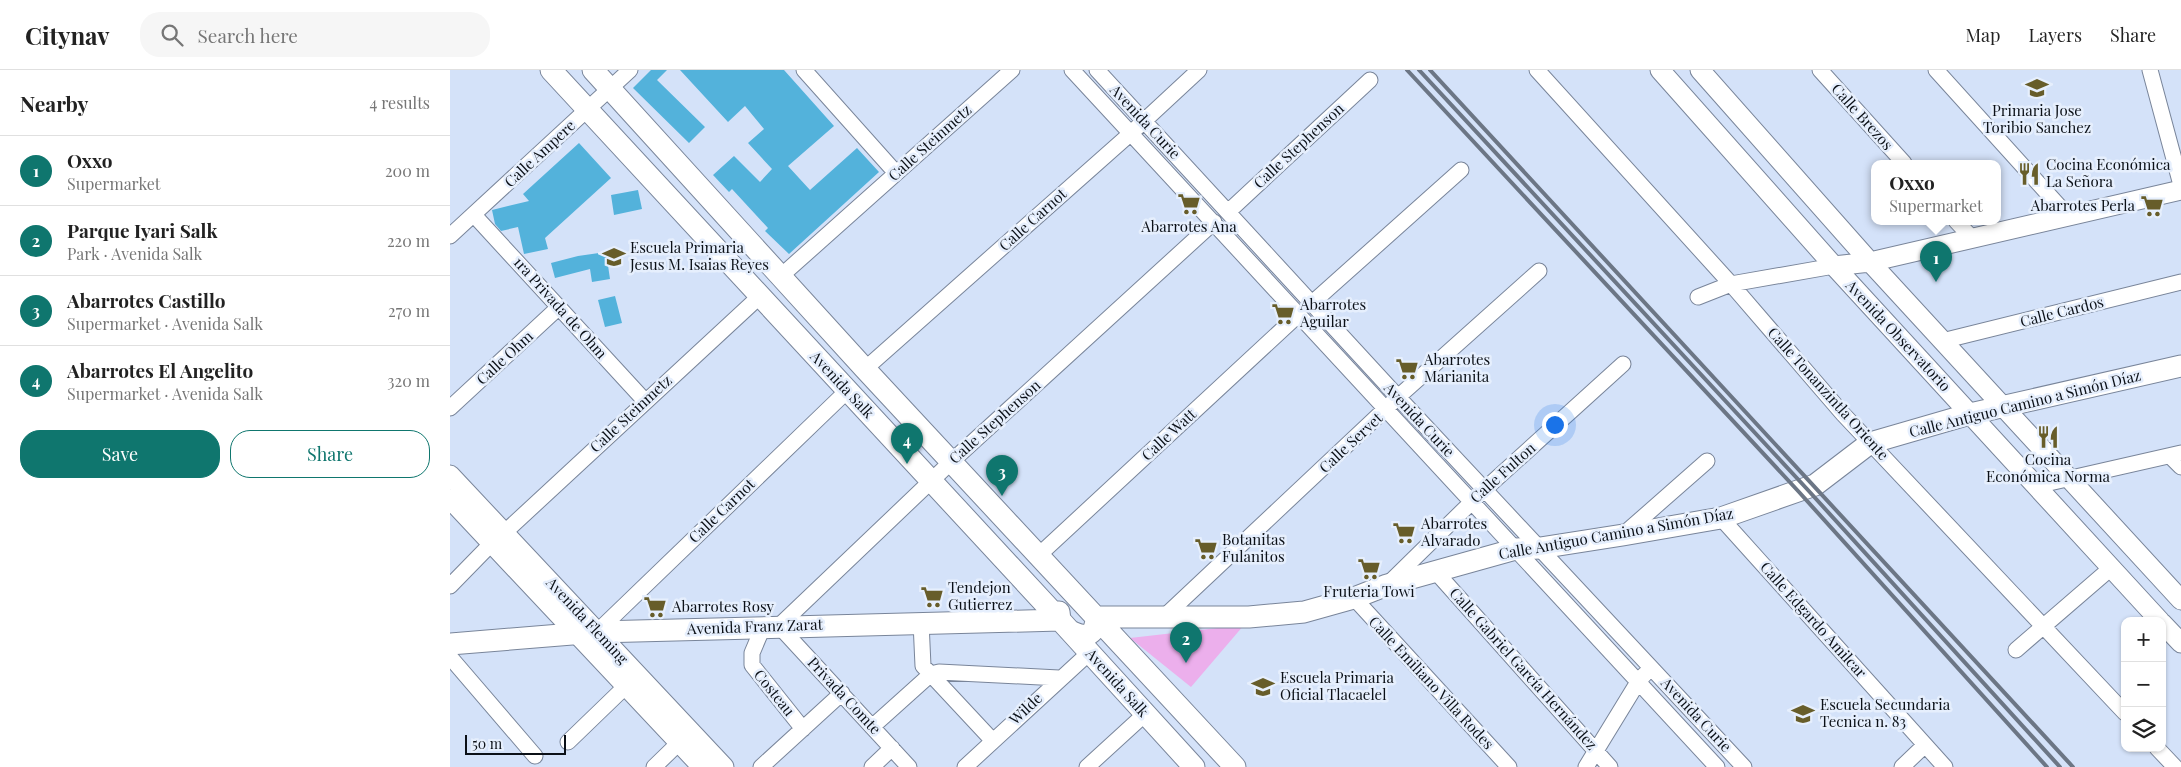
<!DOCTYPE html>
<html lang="en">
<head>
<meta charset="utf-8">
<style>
  :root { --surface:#fff; --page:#f6f6f6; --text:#222; --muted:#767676; --line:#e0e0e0; --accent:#0f766e }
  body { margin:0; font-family:"Playfair Display",serif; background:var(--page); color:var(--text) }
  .controls { position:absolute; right:15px; bottom:15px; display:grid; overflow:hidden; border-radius:10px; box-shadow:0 1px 4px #0004 }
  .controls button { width:45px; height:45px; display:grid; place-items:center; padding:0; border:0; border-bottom:1px solid var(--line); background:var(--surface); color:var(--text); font:25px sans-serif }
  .scale { position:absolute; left:15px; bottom:12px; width:101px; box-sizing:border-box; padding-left:5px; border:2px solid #0b1017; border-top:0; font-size:14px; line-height:18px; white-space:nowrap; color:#0b1017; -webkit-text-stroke:4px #e6effd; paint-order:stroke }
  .you { position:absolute; left:1104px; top:354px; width:18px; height:18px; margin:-12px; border:4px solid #fff; border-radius:50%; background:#1a73e8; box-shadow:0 0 0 8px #1a73e833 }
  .badge { display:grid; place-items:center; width:32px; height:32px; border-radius:50%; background:var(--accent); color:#fff; font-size:16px; font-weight:700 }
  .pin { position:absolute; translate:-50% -41px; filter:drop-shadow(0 1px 2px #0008) }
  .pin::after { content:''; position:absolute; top:26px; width:18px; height:15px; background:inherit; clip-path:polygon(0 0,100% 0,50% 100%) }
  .popup { position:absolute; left:1421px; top:90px; width:130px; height:65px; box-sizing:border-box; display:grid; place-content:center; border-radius:10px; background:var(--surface); filter:drop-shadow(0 1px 4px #0005); font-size:16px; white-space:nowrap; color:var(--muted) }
  .popup b { font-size:19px; color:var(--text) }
  .popup::after { content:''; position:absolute; left:50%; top:100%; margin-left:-10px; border:10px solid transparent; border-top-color:var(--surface) }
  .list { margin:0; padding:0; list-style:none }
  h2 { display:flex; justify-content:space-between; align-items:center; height:65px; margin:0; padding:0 20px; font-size:21px }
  h2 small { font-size:16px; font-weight:400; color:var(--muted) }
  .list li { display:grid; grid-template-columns:32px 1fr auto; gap:15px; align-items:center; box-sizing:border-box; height:70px; padding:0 20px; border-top:1px solid var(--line) }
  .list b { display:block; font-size:19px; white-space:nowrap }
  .list p { margin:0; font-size:16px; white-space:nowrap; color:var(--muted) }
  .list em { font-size:16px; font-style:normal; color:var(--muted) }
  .actions { display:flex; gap:10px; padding:15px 20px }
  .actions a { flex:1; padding:11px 0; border:1px solid var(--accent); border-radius:20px; text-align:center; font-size:18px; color:var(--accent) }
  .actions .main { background:var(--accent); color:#fff }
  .icon { flex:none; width:28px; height:28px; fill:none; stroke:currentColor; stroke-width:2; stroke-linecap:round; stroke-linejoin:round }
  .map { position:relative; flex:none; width:1731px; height:697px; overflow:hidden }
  header { display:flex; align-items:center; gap:30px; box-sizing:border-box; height:70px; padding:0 25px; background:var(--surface); border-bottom:1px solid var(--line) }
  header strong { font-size:24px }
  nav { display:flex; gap:28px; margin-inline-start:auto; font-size:18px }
  .search { width:350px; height:45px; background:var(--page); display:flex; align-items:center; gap:12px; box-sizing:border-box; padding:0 18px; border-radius:20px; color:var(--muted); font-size:19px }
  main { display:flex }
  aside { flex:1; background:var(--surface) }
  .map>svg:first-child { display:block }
  .green { fill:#ecafec }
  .building { fill:#53b2db }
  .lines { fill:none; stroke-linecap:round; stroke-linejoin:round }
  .minor-casing { stroke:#79859a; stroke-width:17 }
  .tertiary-casing { stroke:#79859a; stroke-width:21 }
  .secondary-casing { stroke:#79859a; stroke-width:23 }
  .minor { stroke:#fff; stroke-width:15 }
  .tertiary { stroke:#fff; stroke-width:19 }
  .secondary { stroke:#fff; stroke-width:21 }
  .rail { stroke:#6c7685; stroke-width:4 }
  .labels { text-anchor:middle; stroke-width:5; stroke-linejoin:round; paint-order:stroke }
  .poi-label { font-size:15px; fill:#0b1017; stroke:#e6effd; text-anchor:start }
  .street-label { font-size:15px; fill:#0b1017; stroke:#e6effd }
</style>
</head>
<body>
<header>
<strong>Citynav</strong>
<div class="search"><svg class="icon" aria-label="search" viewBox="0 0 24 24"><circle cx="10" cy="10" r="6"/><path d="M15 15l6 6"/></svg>Search here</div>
<nav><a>Map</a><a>Layers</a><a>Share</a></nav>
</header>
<main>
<aside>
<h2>Nearby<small>4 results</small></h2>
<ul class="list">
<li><span class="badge">1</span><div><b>Oxxo</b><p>Supermarket</p></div><em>200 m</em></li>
<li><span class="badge">2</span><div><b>Parque Iyari Salk</b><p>Park · Avenida Salk</p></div><em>220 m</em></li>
<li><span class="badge">3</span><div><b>Abarrotes Castillo</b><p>Supermarket · Avenida Salk</p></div><em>270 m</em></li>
<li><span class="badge">4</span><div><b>Abarrotes El Angelito</b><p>Supermarket · Avenida Salk</p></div><em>320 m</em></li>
</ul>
<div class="actions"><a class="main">Save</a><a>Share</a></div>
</aside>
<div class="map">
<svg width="1731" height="697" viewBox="0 0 1731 697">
  <rect width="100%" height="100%" fill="#d4e2f9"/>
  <!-- green -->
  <path class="green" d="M 794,555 L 741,617 L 680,568 Z"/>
  <!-- building -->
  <path class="building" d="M 201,0 L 217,0 L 207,10 L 255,57 L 239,73 L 183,18 Z
    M 230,0 L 334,0 L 384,56 L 338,96 L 360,120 L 407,78 L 429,102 L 339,184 L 315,161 L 318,158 L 282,119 L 279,122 L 263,105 L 284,86 L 310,112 L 322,99 L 298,73 L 314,59 L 295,36 L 278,52 Z
    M 129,73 L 161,108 L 95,168 L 98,179 L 74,184 L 68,157 L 51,161 L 45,154 L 42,140 L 79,131 L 73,124 Z
    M 188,120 L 192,139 L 164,145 L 161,125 Z
    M 156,182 L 160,209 L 142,212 L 140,199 L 105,208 L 101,193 L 128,186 Z
    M 165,226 L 172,253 L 155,257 L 148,230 Z"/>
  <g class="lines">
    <defs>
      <path id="minor" d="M 354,0 L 446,103
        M 622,0 L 1267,697
        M 647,0 L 948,327 L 1294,697
        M 1087,0 L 1281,214 L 1393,344 L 1675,643
        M 1370,0 L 1454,93
        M 1486,0 L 1618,146
        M 1700,0 L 1731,115
        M 778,142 L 920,10
        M 24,145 L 195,331
        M 1506,151 L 1523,169
        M 0,166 L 180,0
        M 331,206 L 562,0
        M 1248,227 L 1281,214 L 1384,196
        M 861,234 L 1011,100
        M 1492,271 L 1731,212
        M 415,299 L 680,64 L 749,0
        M 0,338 L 109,237
        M 1720,386 L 1731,397
        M 1586,416 L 1731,383
        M 1271,448 L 1495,697
        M 54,463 L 310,226
        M 1174,464 L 1257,391
        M 589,485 L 848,245
        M 986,502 L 1160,697
        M 938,514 L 1035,419 L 1173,294
        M 0,516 L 42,473
        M 904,528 L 1059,697
        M 714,547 L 948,327 L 1089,201
        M 471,552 L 473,596 L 543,671
        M 313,557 L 302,583 L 302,595 L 353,659
        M 147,562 L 397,321
        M 1566,580 L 1661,498
        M 0,587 L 85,686
        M 422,657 L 481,604 L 489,602 L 609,608
        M 118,672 L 176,616
        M 1707,678 L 1725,697
        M 204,697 L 237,665
        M 311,697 L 392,623
        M 422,697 L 442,678
        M 459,697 L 329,556 L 501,392 L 764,152
        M 515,697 L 639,583
        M 637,697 L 695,644
        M 1136,697 L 1188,612 L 1195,604
        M 1452,697 L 1475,675"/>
      <path id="tertiary" d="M 1210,0 L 1384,196 L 1710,551
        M 1250,0 L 1420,192 L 1731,530
        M 1384,196 L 1420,192 L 1731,120
        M 0,405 L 274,697
        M 0,429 L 252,697
        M 1712,553 L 1731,573"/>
      <path id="secondary" d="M 101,0 L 610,550 L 744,697
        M 143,0 L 415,299 L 785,697
        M 619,560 C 634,569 646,567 646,547 L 799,547 L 854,542 L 904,528 L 937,515 L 1066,479 L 1090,478 L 1173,465 L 1271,448 L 1365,415 L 1420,373 L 1520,344 L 1731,296
        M 0,574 L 147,562 L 610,550 L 609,542"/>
    </defs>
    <!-- minor casing -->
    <use href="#minor" class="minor-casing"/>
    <!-- tertiary casing -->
    <use href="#tertiary" class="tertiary-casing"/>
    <!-- secondary casing -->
    <use href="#secondary" class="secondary-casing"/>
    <!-- minor -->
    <use href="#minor" class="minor"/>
    <!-- tertiary -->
    <use href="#tertiary" class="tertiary"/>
    <!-- secondary -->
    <use href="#secondary" class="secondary"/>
    <!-- rail -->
    <path class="rail" d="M 957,0 L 1349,422 L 1597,697
      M 969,0 L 1357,419 L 1610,697
      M 980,0 L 1623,697"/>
  </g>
  <!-- icons -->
  <defs>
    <symbol id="school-bare" viewBox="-9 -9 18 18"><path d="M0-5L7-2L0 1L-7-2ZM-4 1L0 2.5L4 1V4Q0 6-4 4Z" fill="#675d2a" stroke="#e6effd" stroke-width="2.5" paint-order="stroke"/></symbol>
    <symbol id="restaurant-bare" viewBox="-9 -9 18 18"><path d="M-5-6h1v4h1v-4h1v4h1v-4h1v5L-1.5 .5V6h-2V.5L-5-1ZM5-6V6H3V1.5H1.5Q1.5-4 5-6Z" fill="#675d2a" stroke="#e6effd" stroke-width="2.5" paint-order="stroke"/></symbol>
    <symbol id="supermarket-bare" viewBox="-9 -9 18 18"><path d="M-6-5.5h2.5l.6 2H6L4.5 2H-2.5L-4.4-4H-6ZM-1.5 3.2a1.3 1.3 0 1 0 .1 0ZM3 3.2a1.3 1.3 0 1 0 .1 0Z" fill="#675d2a" stroke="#e6effd" stroke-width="2.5" paint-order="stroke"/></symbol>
  </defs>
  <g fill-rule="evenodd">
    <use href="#school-bare" x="1571" y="2" width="32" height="32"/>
    <use href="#restaurant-bare" x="1563" y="88" width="32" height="32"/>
    <use href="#supermarket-bare" x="723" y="118" width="32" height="32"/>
    <use href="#supermarket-bare" x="1686" y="120" width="32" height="32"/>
    <use href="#school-bare" x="148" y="171" width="32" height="32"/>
    <use href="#supermarket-bare" x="817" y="228" width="32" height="32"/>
    <use href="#supermarket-bare" x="941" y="283" width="32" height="32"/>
    <use href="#restaurant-bare" x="1582" y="351" width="32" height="32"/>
    <use href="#supermarket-bare" x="938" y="447" width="32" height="32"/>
    <use href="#supermarket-bare" x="740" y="463" width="32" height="32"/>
    <use href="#supermarket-bare" x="903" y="483" width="32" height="32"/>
    <use href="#supermarket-bare" x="466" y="511" width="32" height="32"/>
    <use href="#supermarket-bare" x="189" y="521" width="32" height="32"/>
    <use href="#school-bare" x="797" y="601" width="32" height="32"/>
    <use href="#school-bare" x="1337" y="628" width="32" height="32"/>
  </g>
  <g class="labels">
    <!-- poi labels -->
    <g class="poi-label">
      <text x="1587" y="46" text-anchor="middle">Primaria Jose<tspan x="1587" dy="17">Toribio Sanchez</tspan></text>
      <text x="1596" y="100">Cocina Económica<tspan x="1596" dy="17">La Señora</tspan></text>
      <text x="1685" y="141" text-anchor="end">Abarrotes Perla</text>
      <text x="739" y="162" text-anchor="middle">Abarrotes Ana</text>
      <text x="180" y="183">Escuela Primaria<tspan x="180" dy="17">Jesus M. Isaias Reyes</tspan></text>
      <text x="850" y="240">Abarrotes<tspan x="850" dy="17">Aguilar</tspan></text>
      <text x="974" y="295">Abarrotes<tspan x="974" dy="17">Marianita</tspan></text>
      <text x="1598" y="395" text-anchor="middle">Cocina<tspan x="1598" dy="17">Económica Norma</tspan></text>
      <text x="971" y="459">Abarrotes<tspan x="971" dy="17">Alvarado</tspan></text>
      <text x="772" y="475">Botanitas<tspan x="772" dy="17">Fulanitos</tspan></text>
      <text x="498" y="523">Tendejon<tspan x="498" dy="17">Gutierrez</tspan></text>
      <text x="919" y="527" text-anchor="middle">Fruteria Towi</text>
      <text x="222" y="542">Abarrotes Rosy</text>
      <text x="830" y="613">Escuela Primaria<tspan x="830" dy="17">Oficial Tlacaelel</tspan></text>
      <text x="1370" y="640">Escuela Secundaria<tspan x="1370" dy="17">Tecnica n. 83</tspan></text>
    </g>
    <!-- street labels -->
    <g class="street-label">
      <text transform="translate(1412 47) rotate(48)" y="5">Calle Brezos</text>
      <text transform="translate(695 52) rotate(47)" y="5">Avenida Curie</text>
      <text transform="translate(480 73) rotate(-42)" y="5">Calle Steinmetz</text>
      <text transform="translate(849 76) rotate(-43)" y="5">Calle Stephenson</text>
      <text transform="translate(90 84) rotate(-43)" y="5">Calle Ampere</text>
      <text transform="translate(583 150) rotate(-42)" y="5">Calle Carnot</text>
      <text transform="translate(110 238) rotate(48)" y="5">1ra Privada de Ohm</text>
      <text transform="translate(1612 242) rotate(-14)" y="5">Calle Cardos</text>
      <text transform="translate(1448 266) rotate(47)" y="5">Avenida Observatorio</text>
      <text transform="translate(55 288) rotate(-43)" y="5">Calle Ohm</text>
      <text transform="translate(392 315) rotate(47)" y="5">Avenida Salk</text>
      <text transform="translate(1378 324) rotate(48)" y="5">Calle Tonanzintla Oriente</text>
      <text transform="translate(1575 334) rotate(-14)" y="5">Calle Antiguo Camino a Simón Díaz</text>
      <text transform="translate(181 344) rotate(-43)" y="5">Calle Steinmetz</text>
      <text transform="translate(969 350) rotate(47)" y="5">Avenida Curie</text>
      <text transform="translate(545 352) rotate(-42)" y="5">Calle Stephenson</text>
      <text transform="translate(719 365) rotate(-43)" y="5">Calle Watt</text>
      <text transform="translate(901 373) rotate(-43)" y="5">Calle Servet</text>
      <text transform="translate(1053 403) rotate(-42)" y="5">Calle Fulton</text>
      <text transform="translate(272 441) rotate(-44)" y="5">Calle Carnot</text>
      <text transform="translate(1166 464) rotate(-10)" y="5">Calle Antiguo Camino a Simón Díaz</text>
      <text transform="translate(1363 550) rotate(48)" y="5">Calle Edgardo Amilcar</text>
      <text transform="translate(137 551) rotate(47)" y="5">Avenida Fleming</text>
      <text transform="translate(305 557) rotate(-2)" y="5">Avenida Franz Zarat</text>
      <text transform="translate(1073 599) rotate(48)" y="5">Calle Gabriel García Hernández</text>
      <text transform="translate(667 613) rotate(48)" y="5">Avenida Salk</text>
      <text transform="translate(981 613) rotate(47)" y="5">Calle Emiliano Villa Rodes</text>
      <text transform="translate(324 623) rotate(51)" y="5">Costeau</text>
      <text transform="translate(394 626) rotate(47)" y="5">Privada Comte</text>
      <text transform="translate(576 639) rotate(-43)" y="5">Wilde</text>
      <text transform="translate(1246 645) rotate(47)" y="5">Avenida Curie</text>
    </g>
  </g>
</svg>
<div class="controls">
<button>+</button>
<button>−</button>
<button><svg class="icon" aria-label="layers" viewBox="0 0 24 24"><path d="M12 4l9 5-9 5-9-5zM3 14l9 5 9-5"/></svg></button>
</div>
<div class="scale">50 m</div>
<div class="you"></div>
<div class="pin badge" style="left:1486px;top:212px">1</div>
<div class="popup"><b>Oxxo</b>Supermarket</div>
<div class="pin badge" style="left:736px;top:593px">2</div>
<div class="pin badge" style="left:552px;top:426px">3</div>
<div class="pin badge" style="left:457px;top:394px">4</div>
</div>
</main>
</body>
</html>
